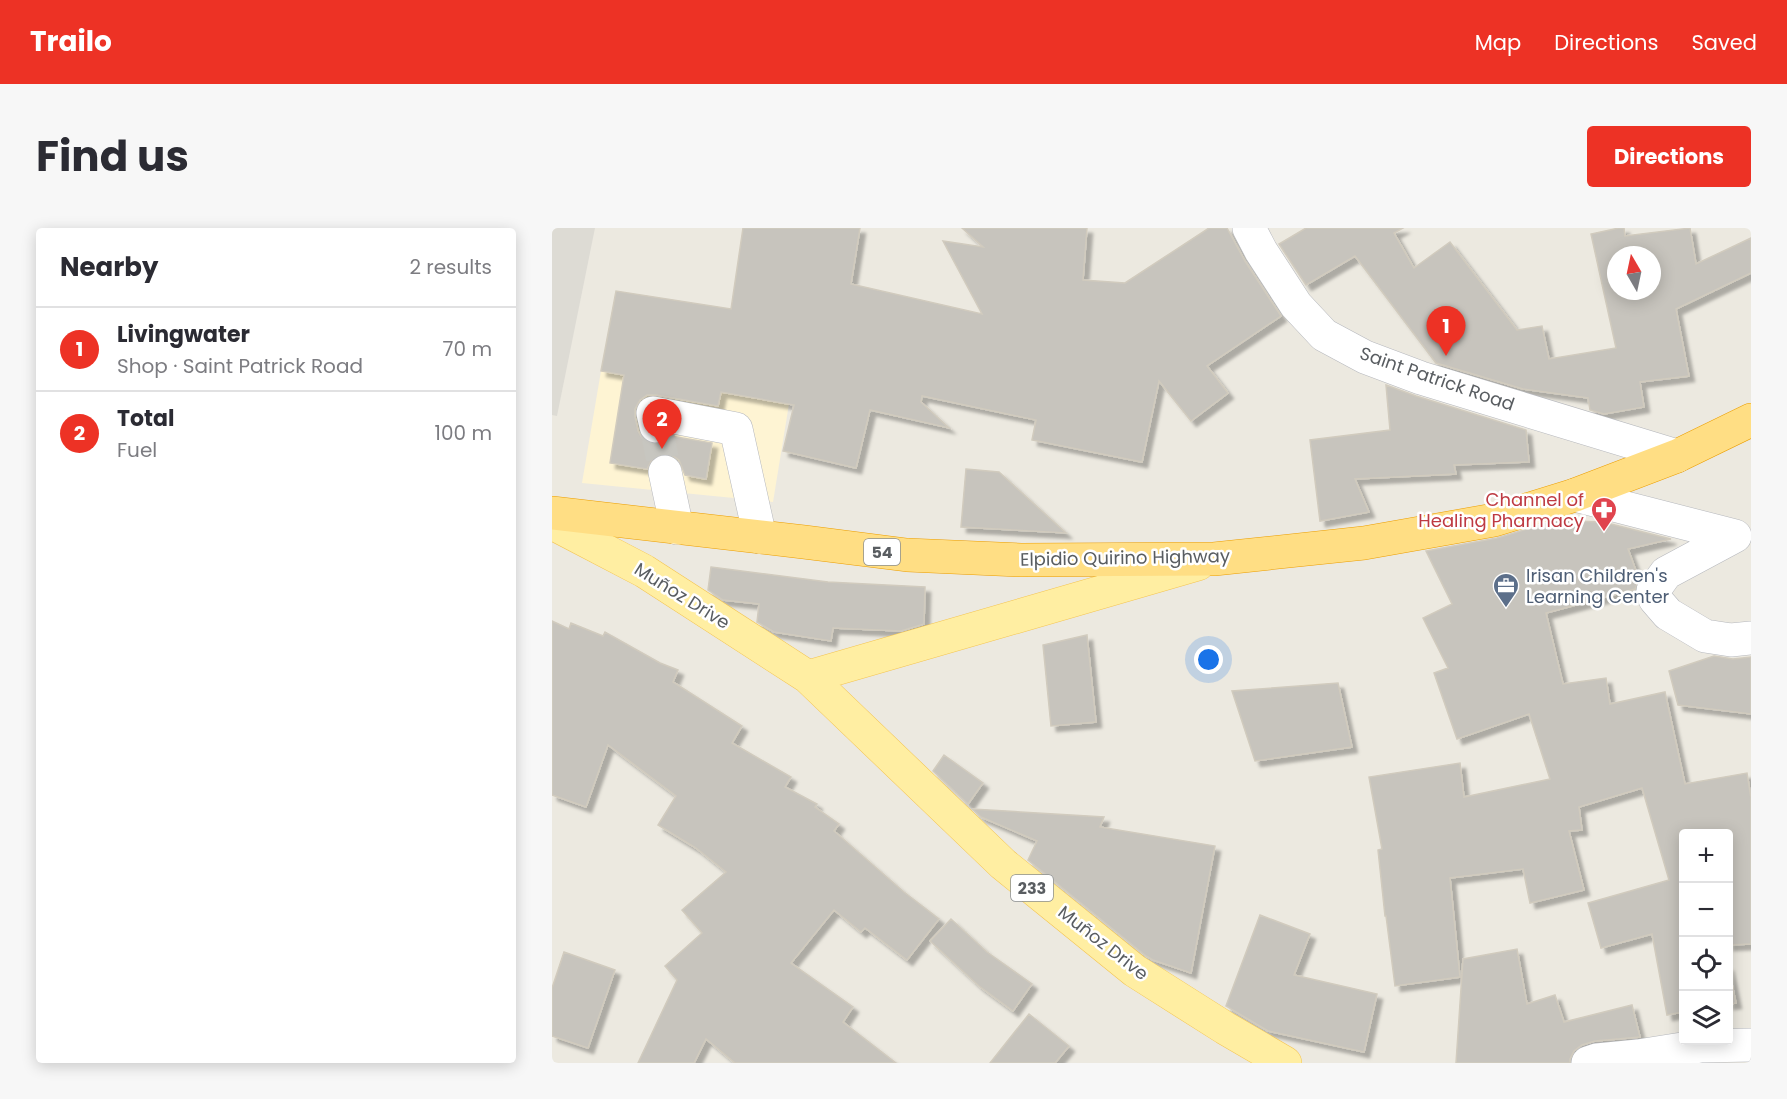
<!DOCTYPE html>
<html lang="en">
<head>
<meta charset="utf-8">
<style>
  :root { --surface:#fff; --page:#f7f7f7; --text:#2b2b33; --muted:#7c7c81; --line:#e1e1e2; --accent:#ed3225 }
  body { margin:0; font-family:Poppins,sans-serif; background:var(--page); color:var(--text) }
  .controls { position:absolute; right:18px; bottom:18px; display:grid; overflow:hidden; border-radius:6px; box-shadow:0 3px 15px #0003 }
  .controls button { width:54px; height:54px; display:grid; place-items:center; padding:0; border:0; border-bottom:2px solid var(--line); background:var(--surface); color:var(--text); font:30px sans-serif }
  .compass { position:absolute; left:1055px; top:18px; width:54px; height:54px; border-radius:50%; background:var(--surface); box-shadow:0 3px 15px #0003; rotate:351deg }
  .you { position:absolute; left:657px; top:432px; width:21px; height:21px; margin:-15px; border:4px solid #fff; border-radius:50%; background:#1a73e8; box-shadow:0 0 0 9px #1a73e833 }
  .badge { display:grid; place-items:center; width:39px; height:39px; border-radius:50%; background:var(--accent); color:#fff; font-size:20px; font-weight:700 }
  .pin { position:absolute; translate:-50% -50px; filter:drop-shadow(0 2px 3px #0008) }
  .pin::after { content:''; position:absolute; top:32px; width:21px; height:18px; background:inherit; clip-path:polygon(0 0,100% 0,50% 100%) }
  .list { margin:0; padding:0; list-style:none }
  h2 { display:flex; justify-content:space-between; align-items:center; height:78px; margin:0; padding:0 24px; font-size:26px }
  h2 small { font-size:20px; font-weight:400; color:var(--muted) }
  .list li { display:grid; grid-template-columns:39px 1fr auto; gap:18px; align-items:center; box-sizing:border-box; height:84px; padding:0 24px; border-top:2px solid var(--line) }
  .list b { display:block; font-size:22px; white-space:nowrap }
  .list p { margin:0; font-size:20px; white-space:nowrap; color:var(--muted) }
  .list em { font-size:20px; font-style:normal; color:var(--muted) }
  .icon { flex:none; width:33px; height:33px; fill:none; stroke:currentColor; stroke-width:2; stroke-linecap:round; stroke-linejoin:round }
  .map { position:relative; flex:none; width:1199px; height:835px; overflow:hidden; border-radius:6px }
  header { display:flex; align-items:center; gap:36px; box-sizing:border-box; height:84px; padding:0 30px; background:var(--accent); color:#fff }
  header strong { font-size:28px }
  nav { display:flex; gap:33px; margin-inline-start:auto; font-size:21px }
  .intro { display:flex; align-items:center; justify-content:space-between; box-sizing:border-box; height:144px; padding:0 36px }
  h1 { margin:0; font-size:42px }
  .button { padding:15px 27px; border-radius:6px; background:var(--accent); color:#fff; font-size:21px; font-weight:700 }
  main { display:flex; gap:36px; padding:0 36px }
  aside { flex:1; background:var(--surface); border-radius:6px; box-shadow:0 3px 15px #0003 }
  .map>svg:first-child { display:block }
  .commercial { fill:#fef4d3 }
  .industrial { fill:#dddbd4 }
  .building { fill:#c7c4bd; stroke:#d1cbbe; stroke-width:1.5; fill-rule:evenodd; filter:url(#shadow) }
  .lines { fill:none; stroke-linecap:round; stroke-linejoin:round }
  .minor-tunnel { stroke:#c7c6c0; stroke-width:33; stroke-dasharray:33 16; stroke-linecap:butt }
  .minor-casing { stroke:#b6b8bd; stroke-width:34 }
  .major-casing { stroke:#f4c451; stroke-width:34 }
  .highway-casing { stroke:#ec9e00; stroke-width:34 }
  .minor { stroke:#fff; stroke-width:33 }
  .major { stroke:#ffeea2; stroke-width:33 }
  .highway { stroke:#ffde84; stroke-width:33 }
  .labels { text-anchor:middle; stroke-width:5; stroke-linejoin:round; paint-order:stroke }
  .shield { fill:#fff; stroke:#8b8e90; stroke-width:1.5 }
  .shield-label { font-size:16px; font-weight:bold; fill:#595d61 }
  .street-label { font-size:18px; fill:#595d61; stroke:#fff }
  .health-label { font-size:18px; fill:#be3a42; stroke:#fff; text-anchor:end }
  .service-label { font-size:18px; fill:#4e5e75; stroke:#fff; text-anchor:start }
</style>
</head>
<body>
<header>
<strong>Trailo</strong>
<nav><a>Map</a><a>Directions</a><a>Saved</a></nav>
</header>
<div class="intro"><h1>Find us</h1><a class="button">Directions</a></div>
<main>
<aside>
<h2>Nearby<small>2 results</small></h2>
<ul class="list">
<li><span class="badge">1</span><div><b>Livingwater</b><p>Shop · Saint Patrick Road</p></div><em>70 m</em></li>
<li><span class="badge">2</span><div><b>Total</b><p>Fuel</p></div><em>100 m</em></li>
</ul>
</aside>
<div class="map">
<svg width="1199" height="835" viewBox="0 0 1199 835">
  <defs>
    <filter id="shadow"><feDropShadow dx="5.5" dy="5.5" stdDeviation="1.5" flood-color="#0004"/></filter>
  </defs>
  <rect width="100%" height="100%" fill="#ece9e0"/>
  <!-- commercial -->
  <path class="commercial" d="M 49,143 L 237,176 L 221,274 L 30,255 Z"/>
  <!-- industrial -->
  <path class="industrial" d="M 0,0 L 43,0 L 5,188 L 0,187 Z"/>
  <!-- building -->
  <path class="building" d="M 191,0 L 308,0 L 299,56 L 430,86 L 391,13 L 431,19 L 410,0 L 535,0 L 531,52 L 573,55 L 657,0 L 675,0 L 693,33 L 729,88 L 655,138 L 676,165 L 639,193 L 607,153 L 590,234 L 480,212 L 484,192 L 370,168 L 369,174 L 397,200 L 318,182 L 304,240 L 231,223 L 242,177 L 169,164 L 166,178 L 104,167 L 95,167 L 88,172 L 83,181 L 83,189 L 86,203 L 90,210 L 98,216 L 109,216 L 116,212 L 119,208 L 160,215 L 154,251 L 133,247 L 127,232 L 118,226 L 110,226 L 101,230 L 95,241 L 58,235 L 72,147 L 49,143 L 64,63 L 179,81 Z
    M 754,0 L 851,0 L 842,5 L 862,40 L 898,14 L 965,102 L 990,98 L 997,131 L 1064,120 L 1039,6 L 1067,0 L 1072,0 L 1073,8 L 1138,0 L 1144,36 L 1199,10 L 1199,45 L 1124,81 L 1137,148 L 1088,154 L 1092,179 L 1052,186 L 1038,182 L 1036,170 L 971,161 L 884,135 L 803,28 L 754,57 L 727,16 ZM 1064,27 L 1100,27 L 1100,63 L 1064,63 Z
    M 834,157 L 864,168 L 974,202 L 977,234 L 902,237 L 904,246 L 803,251 L 817,284 L 768,293 L 758,212 L 838,202 Z
    M 414,241 L 447,244 L 514,305 L 409,299 Z
    M 1023,290 L 1023,293 L 1051,294 L 1119,311 L 1076,321 L 1087,351 L 1083,361 L 994,385 L 1011,456 L 1054,450 L 1058,476 L 1113,464 L 1133,556 L 1195,545 L 1199,570 L 1199,716 L 1176,717 L 1176,606 L 1131,606 L 1131,784 L 1115,787 L 1100,706 L 1049,720 L 1036,675 L 1117,652 L 1090,560 L 1027,579 L 1030,602 L 1017,603 L 1032,662 L 978,675 L 971,641 L 898,650 L 908,749 L 843,758 L 834,688 L 833,688 L 826,622 L 830,621 L 817,549 L 908,535 L 912,569 L 998,551 L 977,486 L 905,511 L 882,445 L 896,440 L 871,390 L 900,376 L 874,323 L 945,310 L 998,294 Z
    M 159,339 L 276,354 L 373,359 L 372,396 L 349,403 L 281,400 L 279,413 L 222,404 L 205,394 L 207,376 L 171,372 L 156,362 Z
    M 0,393 L 17,401 L 19,395 L 51,408 L 53,404 L 108,435 L 126,442 L 121,454 L 190,498 L 180,515 L 239,549 L 233,559 L 265,576 L 263,579 L 287,596 L 282,603 L 352,664 L 387,691 L 355,732 L 313,700 L 309,704 L 282,682 L 239,735 L 301,779 L 291,794 L 344,835 L 183,835 L 154,811 L 142,835 L 86,835 L 125,752 L 113,738 L 150,705 L 130,682 L 174,644 L 144,620 L 106,597 L 124,568 L 56,517 L 34,579 L 0,567 Z
    M 535,407 L 544,494 L 499,498 L 491,417 Z
    M 1162,428 L 1181,431 L 1199,429 L 1199,486 L 1126,477 L 1117,443 Z
    M 786,455 L 800,519 L 703,533 L 680,463 Z
    M 392,527 L 431,555 L 416,576 L 381,543 Z
    M 420,581 L 552,589 L 548,599 L 663,618 L 639,745 L 601,732 L 594,728 L 476,632 L 485,613 L 429,589 Z
    M 708,687 L 758,706 L 742,747 L 825,766 L 812,824 L 716,803 L 674,778 Z
    M 399,691 L 435,724 L 480,756 L 461,783 L 427,758 L 378,713 Z
    M 965,721 L 975,776 L 1003,767 L 1012,794 L 1080,777 L 1088,809 L 1043,813 L 1030,817 L 1022,823 L 1018,831 L 1018,835 L 904,835 L 911,731 Z
    M 12,724 L 63,742 L 36,820 L 0,808 L 0,760 Z
    M 1176,737 L 1184,775 L 1176,776 Z
    M 477,786 L 517,818 L 503,835 L 438,835 Z"/>
  <g class="lines">
    <!-- minor-tunnel -->
    <path class="minor-tunnel" d="M 104,198 L 113,244"/>
    <defs>
      <path id="minor" d="M 697,0 L 709,23 L 744,77 L 772,107 L 813,129 L 869,150 L 1125,228
        M 104,198 L 101,185 L 184,201 L 208,309
        M 113,244 L 125,300
        M 1023,267 L 1183,308 L 1114,345 L 1101,363 L 1103,371 L 1116,386 L 1153,408 L 1179,412 L 1199,410
        M 1036,835 L 1045,832 L 1086,828 L 1149,818 L 1199,817"/>
      <path id="major" d="M 0,295 L 92,343 L 256,449 L 451,636 L 583,743 L 673,800 L 733,835
        M 256,449 L 646,336"/>
      <path id="highway" d="M 0,285 L 252,314 L 355,327 L 469,332 L 662,331 L 812,315 L 942,292 L 1023,267 L 1125,228 L 1199,192"/>
    </defs>
    <!-- minor casing -->
    <use href="#minor" class="minor-casing"/>
    <!-- major casing -->
    <use href="#major" class="major-casing"/>
    <!-- highway casing -->
    <use href="#highway" class="highway-casing"/>
    <!-- minor -->
    <use href="#minor" class="minor"/>
    <!-- major -->
    <use href="#major" class="major"/>
    <!-- highway -->
    <use href="#highway" class="highway"/>
  </g>
  <!-- icons -->
  <defs>
    <symbol id="pharmacy-pin" viewBox="-11 -11 22 30"><path d="M0 17L-7.5 6A9.5 9.5 0 1 1 7.5 6Z" fill="#e0444e" stroke="#fff"/><path d="M-2-6h4v4h4v4h-4v4h-4v-4h-4v-4h4Z" fill="#fff"/></symbol>
    <symbol id="office-pin" viewBox="-11 -11 22 30"><path d="M0 17L-7.5 6A9.5 9.5 0 1 1 7.5 6Z" fill="#5c6f8a" stroke="#fff"/><path d="M-6-3h4V-5.5h4V-3h4V5H-6ZM-1-4.5V-3h2v-1.5ZM-6 0V1H6V0Z" fill="#fff"/></symbol>
  </defs>
  <g fill-rule="evenodd">
    <use href="#pharmacy-pin" x="1037" y="267" width="30" height="40"/>
    <use href="#office-pin" x="939" y="343" width="30" height="40"/>
  </g>
  <g class="labels">
    <!-- shield labels -->
    <g class="shield">
      <rect x="312" y="311" width="36" height="26" rx="4.5"/>
      <rect x="459" y="647" width="42" height="26" rx="4.5"/>
    </g>
    <g class="shield-label">
      <text x="330" y="330">54</text>
      <text x="480" y="666">233</text>
    </g>
    <!-- street labels -->
    <g class="street-label">
      <text transform="translate(885 151) rotate(19)" y="6">Saint Patrick Road</text>
      <text transform="translate(573 330) rotate(-1)" y="6">Elpidio Quirino Highway</text>
      <text transform="translate(130 368) rotate(32)" y="6">Muñoz Drive</text>
      <text transform="translate(551 715) rotate(38)" y="6">Muñoz Drive</text>
    </g>
    <!-- health labels -->
    <g class="health-label">
      <text x="1032" y="278">Channel of<tspan x="1032" dy="21">Healing Pharmacy</tspan></text>
    </g>
    <!-- service labels -->
    <g class="service-label">
      <text x="974" y="354">Irisan Children's<tspan x="974" dy="21">Learning Center</tspan></text>
    </g>
  </g>
</svg>
<div class="controls">
<button>+</button>
<button>−</button>
<button><svg class="icon" aria-label="locate" viewBox="0 0 24 24"><circle cx="12" cy="12" r="6"/><path d="M12 2v4M12 18v4M2 12h4M18 12h4"/></svg></button>
<button><svg class="icon" aria-label="layers" viewBox="0 0 24 24"><path d="M12 4l9 5-9 5-9-5zM3 14l9 5 9-5"/></svg></button>
</div>
<svg class="compass" viewBox="-18 -18 36 36"><path d="M0-13l5 13h-10z" fill="#e53935"/><path d="M0 13l5-13h-10z" fill="#7c7c81"/></svg>
<div class="you"></div>
<div class="pin badge" style="left:894px;top:128px">1</div>
<div class="pin badge" style="left:110px;top:221px">2</div>
</div>
</main>
</body>
</html>
